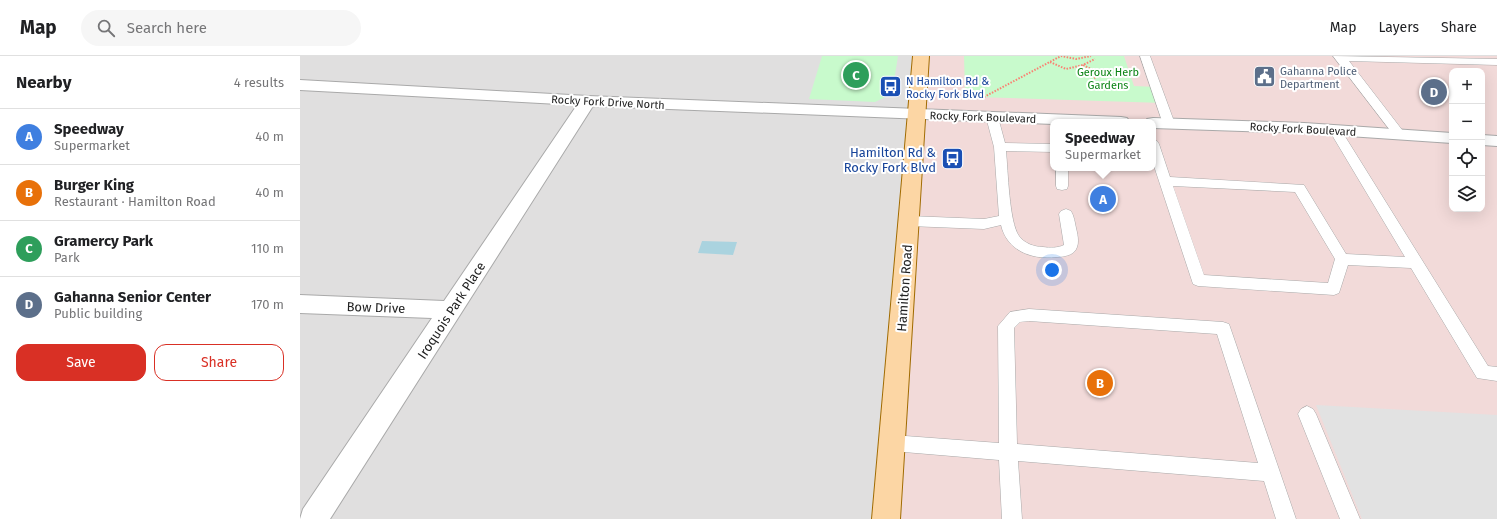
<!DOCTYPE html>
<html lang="en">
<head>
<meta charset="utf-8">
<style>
  :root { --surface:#fff; --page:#f6f6f6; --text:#202124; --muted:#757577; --line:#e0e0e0; --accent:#d93025 }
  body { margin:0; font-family:"Fira Sans",sans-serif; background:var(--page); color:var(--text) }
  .controls { position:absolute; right:12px; top:12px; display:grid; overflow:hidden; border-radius:8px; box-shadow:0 4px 16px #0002 }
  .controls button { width:36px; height:36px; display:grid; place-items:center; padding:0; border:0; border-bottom:1px solid var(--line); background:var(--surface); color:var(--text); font:20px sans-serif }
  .you { position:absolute; left:752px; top:214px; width:14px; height:14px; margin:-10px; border:3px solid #fff; border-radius:50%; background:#1a73e8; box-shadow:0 0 0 6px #1a73e833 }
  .badge { display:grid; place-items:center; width:26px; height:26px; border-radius:50%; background:var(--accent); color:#fff; font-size:13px; font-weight:700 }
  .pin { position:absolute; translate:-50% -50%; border:2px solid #fff; box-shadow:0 1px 4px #0006 }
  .popup { position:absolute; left:750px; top:63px; width:106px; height:52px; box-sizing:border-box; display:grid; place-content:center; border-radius:8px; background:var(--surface); filter:drop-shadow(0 1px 3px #0005); font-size:13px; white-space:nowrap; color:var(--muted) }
  .popup b { font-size:15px; color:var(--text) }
  .popup::after { content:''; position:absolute; left:50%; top:100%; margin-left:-8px; border:8px solid transparent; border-top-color:var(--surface) }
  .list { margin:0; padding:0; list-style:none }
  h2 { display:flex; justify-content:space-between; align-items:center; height:52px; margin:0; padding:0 16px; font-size:17px }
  h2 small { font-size:13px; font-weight:400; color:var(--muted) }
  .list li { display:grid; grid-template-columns:26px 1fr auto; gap:12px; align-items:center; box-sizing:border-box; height:56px; padding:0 16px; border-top:1px solid var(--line) }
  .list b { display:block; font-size:15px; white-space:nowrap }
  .list p { margin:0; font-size:13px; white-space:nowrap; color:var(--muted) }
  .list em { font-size:13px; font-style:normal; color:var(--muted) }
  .actions { display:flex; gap:8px; padding:12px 16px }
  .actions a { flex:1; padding:9px 0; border:1px solid var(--accent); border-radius:12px; text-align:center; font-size:14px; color:var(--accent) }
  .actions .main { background:var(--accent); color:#fff }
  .icon { flex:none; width:22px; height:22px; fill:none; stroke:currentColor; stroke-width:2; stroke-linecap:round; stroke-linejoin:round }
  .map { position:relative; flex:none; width:1197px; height:463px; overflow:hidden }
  header { display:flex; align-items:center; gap:24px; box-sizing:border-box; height:56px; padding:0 20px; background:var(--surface); border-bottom:1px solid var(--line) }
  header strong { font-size:19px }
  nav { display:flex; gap:22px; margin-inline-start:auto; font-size:14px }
  .search { width:280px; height:36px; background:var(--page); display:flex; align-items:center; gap:10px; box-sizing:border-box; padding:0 14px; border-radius:22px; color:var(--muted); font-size:15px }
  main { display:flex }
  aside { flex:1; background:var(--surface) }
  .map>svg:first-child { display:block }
  .residential { fill:#e0dfdf }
  .commercial { fill:#f2dad9; fill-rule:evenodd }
  .park { fill:#c8facc }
  .parking { fill:#e2e2e2 }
  .water { fill:#aad3df }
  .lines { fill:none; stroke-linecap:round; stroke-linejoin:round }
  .lane-casing { stroke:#a9a9a9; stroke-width:1 }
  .street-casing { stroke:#a9a9a9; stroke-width:2 }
  .primary-casing { stroke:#a06b00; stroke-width:2 }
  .path { stroke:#fa8072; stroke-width:2; stroke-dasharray:1.5 1.5; stroke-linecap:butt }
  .lane { fill:#fff; fill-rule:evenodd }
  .street { fill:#fff; fill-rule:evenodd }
  .primary { fill:#fcd6a4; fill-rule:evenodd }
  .labels { text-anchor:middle; stroke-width:4; stroke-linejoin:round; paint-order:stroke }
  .far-service-label { font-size:11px; fill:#4e5e75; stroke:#fff; text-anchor:start }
  .far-park-label { font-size:11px; fill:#0c8416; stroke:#fff }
  .far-transit-label { font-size:11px; fill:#164399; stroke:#fff; text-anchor:start }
  .far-street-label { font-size:11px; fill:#222; stroke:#fff }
  .transit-label { font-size:13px; fill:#164399; stroke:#fff; text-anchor:end }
  .street-label { font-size:13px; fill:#222; stroke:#fff }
</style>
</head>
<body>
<header>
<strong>Map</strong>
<div class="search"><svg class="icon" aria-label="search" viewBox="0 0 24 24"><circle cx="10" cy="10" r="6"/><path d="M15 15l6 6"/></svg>Search here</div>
<nav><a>Map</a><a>Layers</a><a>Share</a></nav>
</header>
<main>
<aside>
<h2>Nearby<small>4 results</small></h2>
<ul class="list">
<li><span class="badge" style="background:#3f7fe0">A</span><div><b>Speedway</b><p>Supermarket</p></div><em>40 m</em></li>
<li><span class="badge" style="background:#e8710a">B</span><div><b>Burger King</b><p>Restaurant · Hamilton Road</p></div><em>40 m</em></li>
<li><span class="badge" style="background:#2e9e5b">C</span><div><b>Gramercy Park</b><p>Park</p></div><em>110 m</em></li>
<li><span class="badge" style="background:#5c6f8a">D</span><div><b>Gahanna Senior Center</b><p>Public building</p></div><em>170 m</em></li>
</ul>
<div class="actions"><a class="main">Save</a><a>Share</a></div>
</aside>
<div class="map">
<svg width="1197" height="463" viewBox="0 0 1197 463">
  <rect width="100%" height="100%" fill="#f2efe9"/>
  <!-- residential -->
  <path class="residential" d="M 0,0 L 616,0 L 572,463 L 0,463 Z"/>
  <!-- commercial -->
  <path class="commercial" d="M 616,0 L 1197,0 L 1197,463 L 572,463 ZM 1152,15 L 1182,15 L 1182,153 L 1152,153 ZM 753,66 L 853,66 L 853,112 L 753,112 Z"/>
  <!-- park -->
  <path class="park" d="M 522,0 L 598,0 L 592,38 L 575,46 L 509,43 Z
    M 664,0 L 824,0 L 834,30 L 857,31 L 863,47 L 676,41 L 665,35 Z"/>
  <!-- parking -->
  <path class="parking" d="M 1016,349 L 1197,359 L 1197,463 L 1062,463 Z"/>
  <!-- water -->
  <path class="water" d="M 402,185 L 437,186 L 433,199 L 398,197 Z"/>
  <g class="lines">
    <defs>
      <path id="lane" d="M 840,0 L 850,0 L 875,68 L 873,70 L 865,70 L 863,68 Z
        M 1033,0 L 1197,3 L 1197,9 L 1049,5 L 1106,79 L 1104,82 L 1096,82 Z
        M 692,58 L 696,59 L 698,61 L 705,87 L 753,88 L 753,96 L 706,95 C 708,114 709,166 719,180 C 724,187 734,191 743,191 C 750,192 758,192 764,189 L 759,158 L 761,155 L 766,153 L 771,155 C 774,160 775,167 776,172 C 778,180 780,190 774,196 C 770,200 761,201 756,201 C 732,204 707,195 701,169 L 684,173 L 609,170 L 604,168 L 602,165 L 604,162 L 609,160 L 684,163 L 699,160 L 694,91 L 686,61 L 688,59 Z
        M 1035,70 L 1039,71 L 1041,74 L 1188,310 L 1197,311 L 1197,325 L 1177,322 L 1111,212 L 1048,209 L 1039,237 L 1034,239 L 898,230 L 893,228 L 853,107 L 853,84 L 857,85 L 859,88 L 870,121 L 1004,129 L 1046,198 L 1105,201 L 1029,74 L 1031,71 ZM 873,130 L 995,136 L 1035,203 L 1028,227 L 904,219 Z
        M 756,112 L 768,112 L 768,130 L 767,133 L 762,134 L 757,133 L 756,130 Z
        M 729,253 L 923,266 L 929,268 L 996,463 L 976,463 L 964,425 L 718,405 L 722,463 L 702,463 L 699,404 L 592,395 L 586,393 L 583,387 L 586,381 L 592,379 L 699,387 L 698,270 L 710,256 ZM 729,265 L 917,278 L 958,407 L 717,388 L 714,272 L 720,266 Z
        M 1007,350 L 1013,353 L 1016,358 L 1060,463 L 1040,463 L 998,358 L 1001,353 Z"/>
      <path id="street" d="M 0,24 L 288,40 L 821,61 L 827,62 L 830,66 L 753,66 L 753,68 L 293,50 L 30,463 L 0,463 L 3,453 L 132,262 L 0,257 L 0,239 L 144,245 L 277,49 L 0,34 Z
        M 853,62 L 1004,67 L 1152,77 L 1152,87 L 1004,77 L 853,72 L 853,66 L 845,66 L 847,63 Z
        M 1182,79 L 1197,80 L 1197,90 L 1182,89 Z"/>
      <path id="primary" d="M 613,0 L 629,0 L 600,463 L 572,463 Z"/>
    </defs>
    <!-- lane casing -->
    <use href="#lane" class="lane-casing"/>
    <!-- street casing -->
    <use href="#street" class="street-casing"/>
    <!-- primary casing -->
    <use href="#primary" class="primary-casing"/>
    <!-- path -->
    <path class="path" d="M 750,6 L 766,13 L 783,9
      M 794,22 L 811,14 L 801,18 L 783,9 L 795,3
      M 684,41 L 761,0 L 776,3 L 791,0"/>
    <!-- lane -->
    <use href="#lane" class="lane"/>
    <!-- street -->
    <use href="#street" class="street"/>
    <!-- primary -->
    <use href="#primary" class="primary"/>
  </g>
  <!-- icons -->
  <defs>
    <symbol id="civic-square" viewBox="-11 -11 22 22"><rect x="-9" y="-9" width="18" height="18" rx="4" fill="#5c6f8a" stroke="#fff"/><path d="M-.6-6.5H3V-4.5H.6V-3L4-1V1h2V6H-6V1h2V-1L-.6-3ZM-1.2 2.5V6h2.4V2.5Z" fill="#fff"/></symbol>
    <symbol id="bus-square" viewBox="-11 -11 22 22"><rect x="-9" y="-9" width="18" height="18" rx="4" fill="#1a4fb4" stroke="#fff"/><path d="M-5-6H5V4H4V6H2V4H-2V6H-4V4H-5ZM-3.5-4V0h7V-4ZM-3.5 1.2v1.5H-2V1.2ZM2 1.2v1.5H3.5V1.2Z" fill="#fff"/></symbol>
  </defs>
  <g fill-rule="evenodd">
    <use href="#civic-square" x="952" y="8" width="25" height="25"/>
    <use href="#bus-square" x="578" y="18" width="25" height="25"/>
    <use href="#bus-square" x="640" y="90" width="25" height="25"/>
  </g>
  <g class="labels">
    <!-- far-service labels -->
    <g class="far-service-label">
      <text x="980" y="19">Gahanna Police<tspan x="980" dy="13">Department</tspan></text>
    </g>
    <!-- far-park labels -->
    <g class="far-park-label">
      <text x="808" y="20">Geroux Herb<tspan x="808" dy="13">Gardens</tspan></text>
    </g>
    <!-- far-transit labels -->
    <g class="far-transit-label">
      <text x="606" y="29">N Hamilton Rd &amp;<tspan x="606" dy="13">Rocky Fork Blvd</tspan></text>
    </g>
    <!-- far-street labels -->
    <g class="far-street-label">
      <text transform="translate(308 46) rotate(3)" y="4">Rocky Fork Drive North</text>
      <text transform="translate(683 61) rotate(2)" y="4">Rocky Fork Boulevard</text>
      <text transform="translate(1003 73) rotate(3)" y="4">Rocky Fork Boulevard</text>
    </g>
    <!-- transit labels -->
    <g class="transit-label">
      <text x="636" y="101">Hamilton Rd &amp;<tspan x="636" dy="15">Rocky Fork Blvd</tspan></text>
    </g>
    <!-- street labels -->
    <g class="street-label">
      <text transform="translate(604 232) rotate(-86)" y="5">Hamilton Road</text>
      <text transform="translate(76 251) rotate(2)" y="5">Bow Drive</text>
      <text transform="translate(151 254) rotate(-57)" y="5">Iroquois Park Place</text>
    </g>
  </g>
</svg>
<div class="controls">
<button>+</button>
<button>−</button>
<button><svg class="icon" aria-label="locate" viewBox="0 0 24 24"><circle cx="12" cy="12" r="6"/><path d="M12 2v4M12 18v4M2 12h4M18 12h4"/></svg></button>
<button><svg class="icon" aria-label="layers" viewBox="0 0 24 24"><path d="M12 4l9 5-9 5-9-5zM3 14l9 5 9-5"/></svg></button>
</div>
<div class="you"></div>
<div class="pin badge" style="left:803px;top:143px;background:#3f7fe0">A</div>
<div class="popup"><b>Speedway</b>Supermarket</div>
<div class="pin badge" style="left:800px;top:327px;background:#e8710a">B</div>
<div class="pin badge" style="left:556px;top:19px;background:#2e9e5b">C</div>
<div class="pin badge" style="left:1134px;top:36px;background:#5c6f8a">D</div>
</div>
</main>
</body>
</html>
